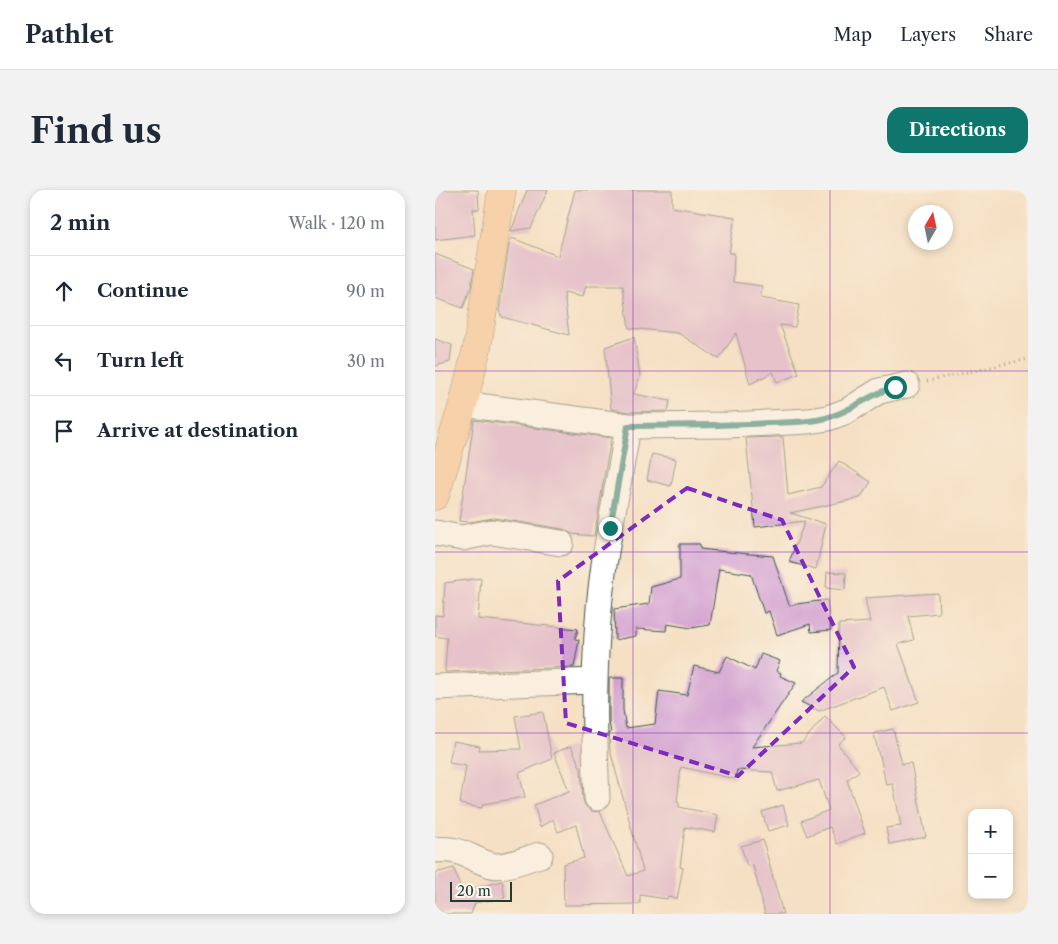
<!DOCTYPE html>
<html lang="en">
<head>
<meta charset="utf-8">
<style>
  :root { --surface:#fff; --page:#f2f2f3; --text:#1f2937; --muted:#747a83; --line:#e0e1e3; --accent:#0f766e }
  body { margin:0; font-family:"Libre Caslon Text",serif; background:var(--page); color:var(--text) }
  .controls { position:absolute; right:15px; bottom:15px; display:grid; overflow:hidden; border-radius:10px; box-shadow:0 2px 8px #0003 }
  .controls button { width:45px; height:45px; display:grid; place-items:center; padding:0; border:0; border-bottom:1px solid var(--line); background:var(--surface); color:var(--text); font:25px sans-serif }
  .compass { position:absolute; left:473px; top:15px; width:45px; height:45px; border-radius:50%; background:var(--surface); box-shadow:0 2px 8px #0003; rotate:9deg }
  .scale { position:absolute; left:15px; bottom:12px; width:62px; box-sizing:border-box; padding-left:5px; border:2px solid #1f3d34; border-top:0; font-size:14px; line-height:18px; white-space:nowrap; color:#1f3d34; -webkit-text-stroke:4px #fbf7ec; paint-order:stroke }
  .stop { position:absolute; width:15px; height:15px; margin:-11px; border:4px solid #0f766e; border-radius:50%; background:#fff }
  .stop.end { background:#0f766e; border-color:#fff; box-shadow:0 1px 5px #0008 }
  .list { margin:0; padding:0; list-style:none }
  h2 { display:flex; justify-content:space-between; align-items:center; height:65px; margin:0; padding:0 20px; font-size:21px }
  h2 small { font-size:16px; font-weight:400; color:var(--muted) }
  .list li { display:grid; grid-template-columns:32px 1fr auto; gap:15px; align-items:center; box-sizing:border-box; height:70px; padding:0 20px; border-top:1px solid var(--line) }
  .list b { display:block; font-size:19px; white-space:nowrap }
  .list em { font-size:16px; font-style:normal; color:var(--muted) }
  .icon { flex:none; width:28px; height:28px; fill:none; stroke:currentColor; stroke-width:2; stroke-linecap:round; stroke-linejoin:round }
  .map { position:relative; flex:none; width:593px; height:724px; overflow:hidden; border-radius:15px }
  header { display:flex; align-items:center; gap:30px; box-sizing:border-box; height:70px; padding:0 25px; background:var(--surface); border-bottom:1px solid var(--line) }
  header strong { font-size:24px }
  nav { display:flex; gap:28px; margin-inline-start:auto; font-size:18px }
  .intro { display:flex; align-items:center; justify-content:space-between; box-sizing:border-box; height:120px; padding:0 30px }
  h1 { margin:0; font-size:35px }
  .button { padding:12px 22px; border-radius:15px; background:var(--accent); color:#fff; font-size:18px; font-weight:700 }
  main { display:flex; gap:30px; padding:0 30px }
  aside { flex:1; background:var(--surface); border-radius:15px; box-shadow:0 2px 8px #0003 }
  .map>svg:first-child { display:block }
  .building { fill:#d3a1d0 }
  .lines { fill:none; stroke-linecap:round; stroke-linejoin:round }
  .minor-casing { stroke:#3f554a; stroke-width:27 }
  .major-casing { stroke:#3f554a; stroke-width:29 }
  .path { stroke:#3f554a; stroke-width:3; stroke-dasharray:1 4; stroke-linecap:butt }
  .minor { stroke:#fff; stroke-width:25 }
  .major { stroke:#f6be87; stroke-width:28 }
  .route { stroke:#0f766e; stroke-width:6 }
  .marked { fill:none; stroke:#7b2cbf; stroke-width:4; stroke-dasharray:10 6; stroke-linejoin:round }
  .grid { fill:none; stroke:#7b2cbf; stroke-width:1; stroke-opacity:0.55 }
</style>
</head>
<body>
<header>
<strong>Pathlet</strong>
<nav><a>Map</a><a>Layers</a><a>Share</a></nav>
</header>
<div class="intro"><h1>Find us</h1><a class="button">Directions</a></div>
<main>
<aside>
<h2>2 min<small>Walk · 120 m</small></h2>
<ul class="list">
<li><svg class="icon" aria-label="ahead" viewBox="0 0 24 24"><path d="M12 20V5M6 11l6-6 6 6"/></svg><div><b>Continue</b></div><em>90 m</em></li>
<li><svg class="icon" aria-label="left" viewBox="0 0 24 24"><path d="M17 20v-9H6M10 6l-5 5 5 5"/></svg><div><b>Turn left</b></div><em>30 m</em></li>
<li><svg class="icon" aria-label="arrive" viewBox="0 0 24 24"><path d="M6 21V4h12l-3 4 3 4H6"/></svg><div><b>Arrive at destination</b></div></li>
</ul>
</aside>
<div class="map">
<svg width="593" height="724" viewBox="0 0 593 724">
  <rect width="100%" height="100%" fill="#fbf7ec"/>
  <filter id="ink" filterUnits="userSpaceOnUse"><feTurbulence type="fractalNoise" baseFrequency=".02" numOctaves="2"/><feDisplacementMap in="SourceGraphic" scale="10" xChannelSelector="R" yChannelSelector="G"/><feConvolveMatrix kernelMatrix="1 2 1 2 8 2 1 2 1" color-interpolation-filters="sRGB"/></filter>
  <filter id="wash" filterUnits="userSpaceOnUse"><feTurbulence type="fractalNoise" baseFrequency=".0096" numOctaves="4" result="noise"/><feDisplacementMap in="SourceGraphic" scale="20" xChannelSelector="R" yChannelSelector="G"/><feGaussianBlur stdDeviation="1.12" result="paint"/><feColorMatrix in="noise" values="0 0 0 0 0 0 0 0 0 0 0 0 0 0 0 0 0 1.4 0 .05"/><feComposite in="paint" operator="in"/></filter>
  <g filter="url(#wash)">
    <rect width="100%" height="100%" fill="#f5e0c4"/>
    <g id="blocks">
      <!-- building -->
      <path class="building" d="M 0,0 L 43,0 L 44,19 L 38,19 L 40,45 L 0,50 Z
        M 92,0 L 113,0 L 96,38 L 76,41 Z
        M 140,0 L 237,0 L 237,17 L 300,27 L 294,63 L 299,63 L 298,92 L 327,96 L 326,108 L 364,115 L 360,137 L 345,135 L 364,184 L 342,192 L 338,182 L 315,194 L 301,143 L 284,169 L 243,143 L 194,138 L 188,96 L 151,96 L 148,107 L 129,103 L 134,145 L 67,127 L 64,121 L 74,55 L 77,48 L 123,66 Z
        M 0,64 L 39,79 L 36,97 L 28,118 L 0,108 Z
        M 199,147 L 205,186 L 199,204 L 235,211 L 233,221 L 194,222 L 176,219 L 170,157 Z
        M 0,149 L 17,155 L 15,172 L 0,176 Z
        M 39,230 L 176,248 L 159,346 L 137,344 L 128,339 L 59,328 L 34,332 L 24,331 Z
        M 348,247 L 353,305 L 386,297 L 404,271 L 436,292 L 425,308 L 355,323 L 391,334 L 381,379 L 354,372 L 370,331 L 320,337 L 311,248 Z
        M 217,264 L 241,269 L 236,296 L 212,290 Z
        M 245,354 L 265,354 L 265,359 L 292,362 L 338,366 L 354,415 L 392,410 L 396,440 L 376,442 L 375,434 L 342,445 L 334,421 L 329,423 L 316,384 L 284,379 L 275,435 L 256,438 L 232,434 L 231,441 L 201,439 L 201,446 L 180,450 L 179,419 L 214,414 L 216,397 L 245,389 Z
        M 392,382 L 411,383 L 410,400 L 391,398 Z
        M 46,388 L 43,429 L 143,439 L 140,449 L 144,450 L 139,477 L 10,482 L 12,448 L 0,446 L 0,425 L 8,426 L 10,393 Z
        M 503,403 L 504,423 L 473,426 L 479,450 L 463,454 L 484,512 L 458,521 L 449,497 L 384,521 L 366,512 L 403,483 L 404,434 L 435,432 L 430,408 Z
        M 326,464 L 345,471 L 341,481 L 346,483 L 345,486 L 361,493 L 317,557 L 367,553 L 390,526 L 411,547 L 403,554 L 424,581 L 412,590 L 430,643 L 402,654 L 395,637 L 372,646 L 366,631 L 394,620 L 384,590 L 342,601 L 337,582 L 302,580 L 300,589 L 246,577 L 242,612 L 244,612 L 244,617 L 283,625 L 280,642 L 250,637 L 245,677 L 248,678 L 242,709 L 233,707 L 232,709 L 205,705 L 205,714 L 129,715 L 128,674 L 149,668 L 141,635 L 123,642 L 118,629 L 105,637 L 99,615 L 134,601 L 119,563 L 136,556 L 146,579 L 148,609 L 150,615 L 156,621 L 165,622 L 193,686 L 208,681 L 175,560 L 174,543 L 176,543 L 174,531 L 174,488 L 188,488 L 188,520 L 191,538 L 220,534 L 224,501 L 252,505 L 259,476 L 284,482 L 292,466 L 320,480 Z
        M 108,522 L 117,569 L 84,583 L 90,607 L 48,614 L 47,618 L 25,614 L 31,576 L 14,573 L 18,551 L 45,556 L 44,560 L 86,559 L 80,526 Z
        M 458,539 L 467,574 L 476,573 L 491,647 L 454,654 L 451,638 L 466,636 L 458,594 L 451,595 L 445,565 L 444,566 L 439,543 Z
        M 348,615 L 354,635 L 333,641 L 327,622 Z
        M 328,650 L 337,684 L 348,724 L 330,724 L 318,675 L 312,676 L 306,656 Z
        M 19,678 L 27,702 L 67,691 L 70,708 L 40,713 L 36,724 L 0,724 L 0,683 Z"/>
    </g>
  </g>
  <g filter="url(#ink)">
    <use href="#blocks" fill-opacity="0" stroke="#3f554a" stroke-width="1"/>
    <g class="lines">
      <defs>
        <path id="minor" d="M 28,214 L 193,236 L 293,235 L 374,231 L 393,228 L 412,221 L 444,201 L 472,195
          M 0,343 L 27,348 L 57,342 L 126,353
          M 0,497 L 159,491
          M 162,608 C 158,530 158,452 169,375 C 176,328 186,282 193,236
          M 0,660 C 26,657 33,668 56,675 C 68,679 93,668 105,665"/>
        <path id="major" d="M 0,306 L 28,214 L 42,158 L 67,0"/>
      </defs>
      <!-- minor casing -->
      <use href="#minor" class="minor-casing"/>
      <!-- major casing -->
      <use href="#major" class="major-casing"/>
      <!-- path -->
      <path class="path" d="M 492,191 L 593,169"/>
      <!-- minor -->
      <use href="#minor" class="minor"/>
      <!-- major -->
      <use href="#major" class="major"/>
    </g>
  </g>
  <g class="lines" filter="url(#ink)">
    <!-- route -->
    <path class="route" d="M 175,338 L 193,236 C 240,235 287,236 334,233 C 353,232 373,233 391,228 C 417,222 435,203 460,197"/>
  </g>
  <!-- marked area -->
  <path d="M0 0H593V724H0ZM 252,298 L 347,330 L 419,477 L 303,586 L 131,533 L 123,391 Z" fill="#f5e0c4" fill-opacity=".55" fill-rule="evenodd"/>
  <path class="marked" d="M 252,298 L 347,330 L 419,477 L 303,586 L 131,533 L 123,391 Z"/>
  <!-- grid -->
  <path class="grid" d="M 198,0 L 198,724M 395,0 L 395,724M 0,181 L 593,181M 0,362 L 593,362M 0,543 L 593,543"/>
</svg>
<div class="controls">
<button>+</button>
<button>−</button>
</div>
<svg class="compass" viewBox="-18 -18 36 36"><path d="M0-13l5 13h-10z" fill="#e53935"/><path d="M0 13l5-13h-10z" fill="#747a83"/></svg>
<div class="scale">20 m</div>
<div class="stop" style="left:460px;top:197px"></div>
<div class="stop end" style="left:175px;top:338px"></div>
</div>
</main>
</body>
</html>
